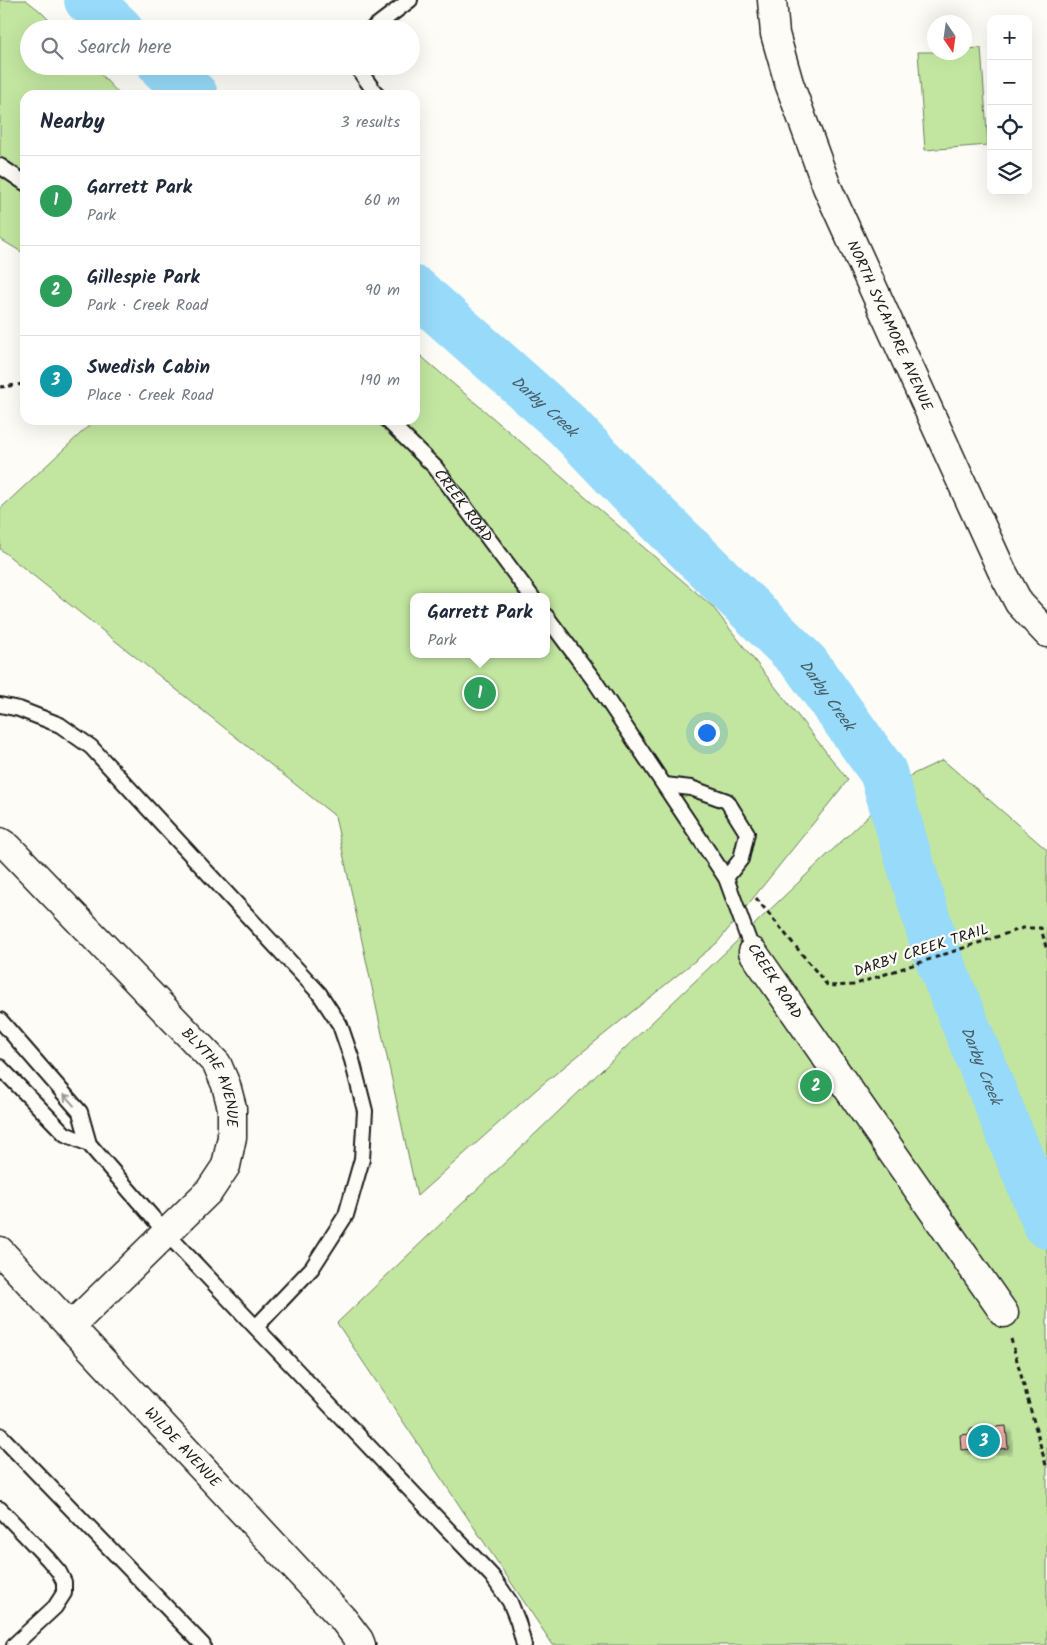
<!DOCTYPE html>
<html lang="en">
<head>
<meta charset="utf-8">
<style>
  :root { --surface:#fff; --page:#f2f2f3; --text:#1f2937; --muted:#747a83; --line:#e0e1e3; --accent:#111827 }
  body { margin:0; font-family:Kalam,sans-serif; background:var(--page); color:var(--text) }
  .controls { position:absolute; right:15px; top:15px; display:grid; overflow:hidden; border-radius:10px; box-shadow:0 5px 20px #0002 }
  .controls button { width:45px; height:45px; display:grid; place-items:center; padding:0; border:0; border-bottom:1px solid var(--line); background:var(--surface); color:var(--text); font:25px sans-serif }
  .compass { position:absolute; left:927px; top:15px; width:45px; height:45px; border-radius:50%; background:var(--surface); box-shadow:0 5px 20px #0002; rotate:167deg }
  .you { position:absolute; left:706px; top:732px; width:18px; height:18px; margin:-12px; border:4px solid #fff; border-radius:50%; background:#1a73e8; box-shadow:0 0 0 8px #1a73e833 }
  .badge { display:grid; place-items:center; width:32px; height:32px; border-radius:50%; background:var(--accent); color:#fff; font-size:16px; font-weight:700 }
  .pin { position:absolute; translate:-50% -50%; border:2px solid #fff; box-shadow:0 1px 5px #0006 }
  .popup { position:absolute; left:410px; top:593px; width:140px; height:65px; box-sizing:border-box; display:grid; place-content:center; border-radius:10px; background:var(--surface); filter:drop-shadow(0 1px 4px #0005); font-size:16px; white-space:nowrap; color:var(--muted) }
  .popup b { font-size:19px; color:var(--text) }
  .popup::after { content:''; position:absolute; left:50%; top:100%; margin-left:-10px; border:10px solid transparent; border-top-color:var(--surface) }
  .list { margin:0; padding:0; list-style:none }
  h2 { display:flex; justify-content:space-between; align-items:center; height:65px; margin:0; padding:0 20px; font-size:21px }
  h2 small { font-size:16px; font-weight:400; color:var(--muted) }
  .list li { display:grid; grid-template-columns:32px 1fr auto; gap:15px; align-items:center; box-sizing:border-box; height:90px; padding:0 20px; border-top:1px solid var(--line) }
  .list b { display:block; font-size:19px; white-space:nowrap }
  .list p { margin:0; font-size:16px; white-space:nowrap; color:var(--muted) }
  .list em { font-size:16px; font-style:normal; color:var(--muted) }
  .icon { flex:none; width:28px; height:28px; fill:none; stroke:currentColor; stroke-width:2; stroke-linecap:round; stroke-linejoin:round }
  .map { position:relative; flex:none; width:1047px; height:1645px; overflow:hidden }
  .search { position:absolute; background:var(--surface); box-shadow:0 5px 20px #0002; left:20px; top:20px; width:400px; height:55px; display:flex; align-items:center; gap:12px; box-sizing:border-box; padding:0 18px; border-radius:28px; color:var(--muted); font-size:19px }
  .panel { position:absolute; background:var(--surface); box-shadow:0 5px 20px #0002; left:20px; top:90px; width:400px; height:335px; border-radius:15px }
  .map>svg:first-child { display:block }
  .green { fill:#c2e6a0; stroke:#6f815e; fill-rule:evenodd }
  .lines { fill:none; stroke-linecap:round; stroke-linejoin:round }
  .river { stroke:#97daf9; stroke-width:48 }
  .building { fill:#ecb1ab; stroke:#1c1c1c; filter:url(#shadow) }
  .service-casing { stroke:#1c1c1c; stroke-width:18 }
  .minor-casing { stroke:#1c1c1c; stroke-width:31 }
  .path { stroke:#1c1c1c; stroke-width:3; stroke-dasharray:5 4; stroke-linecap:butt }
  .service { stroke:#fdfcf7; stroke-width:14 }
  .minor { stroke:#fdfcf7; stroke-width:28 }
  .oneway { stroke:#989794 }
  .labels { text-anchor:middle; stroke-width:4.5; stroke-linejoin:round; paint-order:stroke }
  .street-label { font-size:15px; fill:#1c1c1c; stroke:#fdfcf7 }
  .water-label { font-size:16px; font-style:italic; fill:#475e69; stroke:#fdfcf7 }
</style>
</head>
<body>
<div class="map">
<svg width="1047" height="1645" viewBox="0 0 1047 1645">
  <defs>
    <filter id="shadow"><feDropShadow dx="4.5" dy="4.5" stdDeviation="2.5" flood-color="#0004"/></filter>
  </defs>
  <rect width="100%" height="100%" fill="#fdfcf7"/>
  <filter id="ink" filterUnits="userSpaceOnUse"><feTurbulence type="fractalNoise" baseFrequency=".02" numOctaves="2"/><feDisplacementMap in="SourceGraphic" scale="10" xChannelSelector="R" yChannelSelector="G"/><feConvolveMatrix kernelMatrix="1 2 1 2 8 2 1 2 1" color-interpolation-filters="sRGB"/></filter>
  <g filter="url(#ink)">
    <!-- green -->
    <path class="green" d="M 0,0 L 26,0 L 40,11 L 58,29 L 29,29 L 29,66 L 93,66 L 120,95 L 25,95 L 25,254 L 0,239 Z
      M 981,48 L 988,145 L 925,150 L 918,52 L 964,52 L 965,49 Z
      M 415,351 L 712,606 L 848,780 L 717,943 L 538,1088 L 417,1196 L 335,816 L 0,549 L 0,509 L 95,420 L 415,420 ZM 414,597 L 546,597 L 546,654 L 414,654 Z
      M 943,760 L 1047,850 L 1047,1645 L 553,1645 L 337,1323 L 911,775 Z"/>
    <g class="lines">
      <!-- river -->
      <g class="river">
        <path d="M 88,0 L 119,29"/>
        <path d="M 162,66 L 194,95"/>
        <path id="s1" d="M 415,290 L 566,424 L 630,491 L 805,663 L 883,772 L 938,957 L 1047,1225"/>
      </g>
    </g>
    <!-- building -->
    <path class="building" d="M 1006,1426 L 1008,1448 L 973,1452 L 973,1449 L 961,1450 L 960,1435 L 970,1434 L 970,1429 Z"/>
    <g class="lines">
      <defs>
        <g id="service">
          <path d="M 372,29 L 410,0"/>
          <path d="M 356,66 L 377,95"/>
          <path d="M 0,166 L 25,183"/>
          <path id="s2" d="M 387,420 L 435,467 L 532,597"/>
          <path d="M 546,616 L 594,680 L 726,878 L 753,952"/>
          <path d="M 0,705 L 19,709 L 60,725 L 91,747 L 319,993 L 340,1025 L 352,1060 L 365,1111 L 362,1159 L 346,1215 L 312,1268 L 256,1327"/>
          <path d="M 665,785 L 691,788 L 727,801 L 747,833 L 741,859 L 726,878"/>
          <path d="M 0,1020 L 80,1112 L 89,1144 L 166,1233 L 492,1576 L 510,1602 L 518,1622 L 524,1645"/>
          <path d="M 0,1067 L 65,1134 L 89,1144"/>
          <path d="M 0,1435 L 203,1645"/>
          <path d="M 0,1509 L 48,1559 L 59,1572 L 64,1582 L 64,1593 L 55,1607 L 14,1645"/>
        </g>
        <g id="minor">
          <path id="s3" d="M 772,0 L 775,34 L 789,83 L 827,187 L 1002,571 L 1019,603 L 1047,633"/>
          <path id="s4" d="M 0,842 L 9,848 L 217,1064 L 226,1085 L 232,1108 L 232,1137 L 226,1166 L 210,1190 L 71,1326"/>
          <path d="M 753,952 L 1004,1313"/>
          <path id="s5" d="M 0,1251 L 343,1619 L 359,1640 L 361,1645"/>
        </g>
      </defs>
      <!-- service casing -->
      <use href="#service" class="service-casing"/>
      <!-- minor casing -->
      <use href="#minor" class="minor-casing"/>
      <!-- path -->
      <path class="path" d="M 0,387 L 25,384
        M 756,898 L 828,986 L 853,985 L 1023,928 L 1041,928 L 1047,951
        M 1011,1339 L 1047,1469"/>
      <!-- service -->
      <use href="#service" class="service"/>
      <!-- minor -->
      <use href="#minor" class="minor"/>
    </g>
    <!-- one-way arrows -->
    <defs><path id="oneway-shaft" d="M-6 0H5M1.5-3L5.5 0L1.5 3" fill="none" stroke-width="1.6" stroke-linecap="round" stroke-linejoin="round" transform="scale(1.25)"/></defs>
    <use class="oneway" href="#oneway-shaft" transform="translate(69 1100) rotate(-131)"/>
  </g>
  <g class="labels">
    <!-- street labels -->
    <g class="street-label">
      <text dy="5" stroke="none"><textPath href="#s3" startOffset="348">NORTH SYCAMORE AVENUE</textPath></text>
      <text dy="5" stroke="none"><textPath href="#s2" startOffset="115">CREEK ROAD</textPath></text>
      <text transform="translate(921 950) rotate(-18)" y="5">DARBY CREEK TRAIL</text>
      <text transform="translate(775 981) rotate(57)" y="5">CREEK ROAD</text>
      <text dy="5" stroke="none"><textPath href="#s4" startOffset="320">BLYTHE AVENUE</textPath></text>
      <text dy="5" stroke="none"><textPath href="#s5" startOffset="268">WILDE AVENUE</textPath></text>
    </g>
    <!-- water labels -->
    <g class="water-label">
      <text dy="6" stroke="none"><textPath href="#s1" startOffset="174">Darby Creek</textPath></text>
      <text dy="6" stroke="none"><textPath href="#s1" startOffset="579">Darby Creek</textPath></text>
      <text dy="6" stroke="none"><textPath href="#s1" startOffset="984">Darby Creek</textPath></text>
    </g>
  </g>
</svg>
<div class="controls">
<button>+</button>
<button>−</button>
<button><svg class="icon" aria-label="locate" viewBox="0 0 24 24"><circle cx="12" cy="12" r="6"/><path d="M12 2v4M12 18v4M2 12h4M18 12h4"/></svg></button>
<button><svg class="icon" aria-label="layers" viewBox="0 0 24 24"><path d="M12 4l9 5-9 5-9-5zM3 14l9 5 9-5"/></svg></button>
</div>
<svg class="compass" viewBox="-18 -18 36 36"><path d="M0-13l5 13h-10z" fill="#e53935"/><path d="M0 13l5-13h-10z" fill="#747a83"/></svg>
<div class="you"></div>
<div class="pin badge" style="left:480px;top:693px;background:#2e9e5b">1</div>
<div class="popup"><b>Garrett Park</b>Park</div>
<div class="pin badge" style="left:816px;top:1086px;background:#2e9e5b">2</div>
<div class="pin badge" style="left:984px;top:1441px;background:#0f9aa8">3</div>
<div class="search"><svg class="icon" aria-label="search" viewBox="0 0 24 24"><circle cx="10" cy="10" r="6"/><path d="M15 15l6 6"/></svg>Search here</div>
<section class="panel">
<h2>Nearby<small>3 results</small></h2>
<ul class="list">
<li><span class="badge" style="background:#2e9e5b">1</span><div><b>Garrett Park</b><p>Park</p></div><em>60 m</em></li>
<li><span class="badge" style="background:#2e9e5b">2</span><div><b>Gillespie Park</b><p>Park · Creek Road</p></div><em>90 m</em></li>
<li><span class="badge" style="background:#0f9aa8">3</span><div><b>Swedish Cabin</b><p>Place · Creek Road</p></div><em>190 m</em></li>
</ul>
</section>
</div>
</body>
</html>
